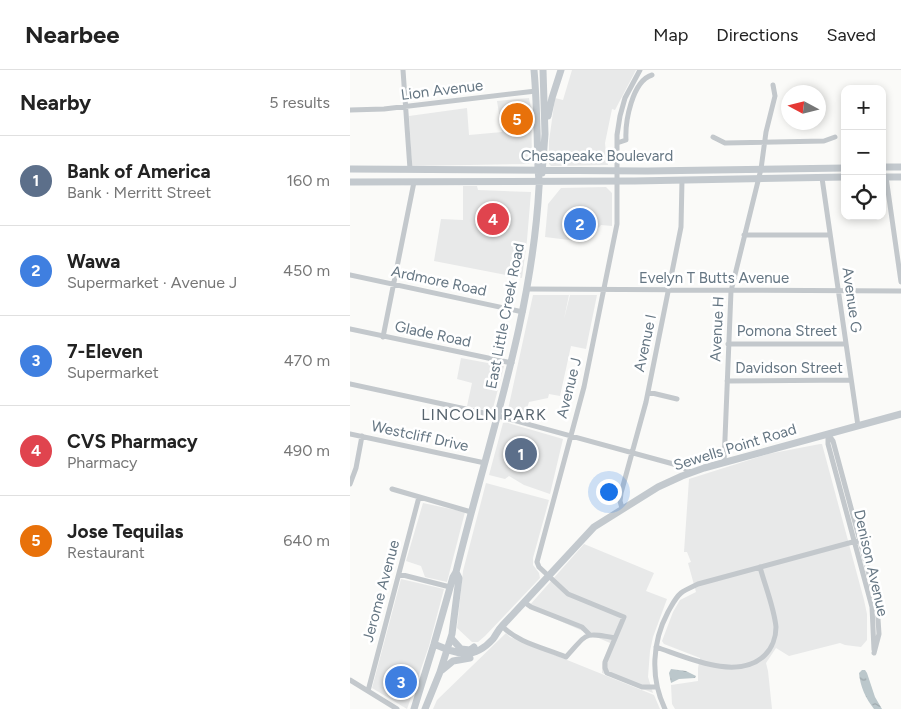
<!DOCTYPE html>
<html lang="en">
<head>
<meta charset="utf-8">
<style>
  :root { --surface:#fff; --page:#f2f2f2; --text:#222; --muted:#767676; --line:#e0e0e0; --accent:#0f766e }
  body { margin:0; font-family:Figtree,sans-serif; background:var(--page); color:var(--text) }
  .controls { position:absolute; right:15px; top:15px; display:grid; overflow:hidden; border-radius:10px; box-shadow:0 2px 8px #0003 }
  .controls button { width:45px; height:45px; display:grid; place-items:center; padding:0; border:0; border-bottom:1px solid var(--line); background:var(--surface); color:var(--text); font:25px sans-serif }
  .compass { position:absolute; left:431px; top:15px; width:45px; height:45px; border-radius:50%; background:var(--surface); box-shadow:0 2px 8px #0003; rotate:277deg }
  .you { position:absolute; left:258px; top:421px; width:18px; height:18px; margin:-12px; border:4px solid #fff; border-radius:50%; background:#1a73e8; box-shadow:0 0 0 8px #1a73e833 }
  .badge { display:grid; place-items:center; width:32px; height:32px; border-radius:50%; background:var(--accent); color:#fff; font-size:16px; font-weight:700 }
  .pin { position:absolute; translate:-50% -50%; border:2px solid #fff; box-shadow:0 1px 5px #0006 }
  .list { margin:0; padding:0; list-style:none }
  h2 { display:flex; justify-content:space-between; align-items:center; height:65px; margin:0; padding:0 20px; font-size:21px }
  h2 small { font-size:16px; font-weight:400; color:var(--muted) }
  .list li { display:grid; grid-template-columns:32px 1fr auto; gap:15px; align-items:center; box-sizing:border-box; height:90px; padding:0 20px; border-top:1px solid var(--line) }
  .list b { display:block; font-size:19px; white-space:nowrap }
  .list p { margin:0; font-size:16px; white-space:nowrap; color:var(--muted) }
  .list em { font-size:16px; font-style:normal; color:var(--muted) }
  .icon { flex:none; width:28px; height:28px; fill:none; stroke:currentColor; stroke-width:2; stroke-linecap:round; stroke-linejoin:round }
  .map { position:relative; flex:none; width:551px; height:639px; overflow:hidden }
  header { display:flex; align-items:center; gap:30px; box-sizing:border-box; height:70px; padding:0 25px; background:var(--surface); border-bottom:1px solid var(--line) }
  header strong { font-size:24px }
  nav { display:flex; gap:28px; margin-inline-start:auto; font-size:18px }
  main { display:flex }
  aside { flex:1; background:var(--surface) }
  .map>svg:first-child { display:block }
  .built { fill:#e8e9e9 }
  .water { fill:url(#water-ripples) }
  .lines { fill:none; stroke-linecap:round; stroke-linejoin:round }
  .minor { stroke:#c3c8cc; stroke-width:5 }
  .major { stroke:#c3c9ce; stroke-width:7 }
  .labels { text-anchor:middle; stroke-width:5; stroke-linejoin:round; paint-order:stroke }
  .street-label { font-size:15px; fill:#657683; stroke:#fff }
  .neighbourhood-label { font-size:16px; letter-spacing:1px; fill:#57646e; stroke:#fff }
</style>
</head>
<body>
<header>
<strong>Nearbee</strong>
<nav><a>Map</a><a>Directions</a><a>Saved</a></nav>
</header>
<main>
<aside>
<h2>Nearby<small>5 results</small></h2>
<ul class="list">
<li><span class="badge" style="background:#5c6f8a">1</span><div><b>Bank of America</b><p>Bank · Merritt Street</p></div><em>160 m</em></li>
<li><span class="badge" style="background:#3f7fe0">2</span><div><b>Wawa</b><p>Supermarket · Avenue J</p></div><em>450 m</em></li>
<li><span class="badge" style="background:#3f7fe0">3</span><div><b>7-Eleven</b><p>Supermarket</p></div><em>470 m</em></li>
<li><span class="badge" style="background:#e0444e">4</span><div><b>CVS Pharmacy</b><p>Pharmacy</p></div><em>490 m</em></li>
<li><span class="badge" style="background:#e8710a">5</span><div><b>Jose Tequilas</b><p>Restaurant</p></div><em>640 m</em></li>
</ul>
</aside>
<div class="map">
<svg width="551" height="639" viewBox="0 0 551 639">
  <defs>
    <pattern id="water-ripples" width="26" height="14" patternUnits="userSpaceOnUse" patternTransform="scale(1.25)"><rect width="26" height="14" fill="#bbc7cb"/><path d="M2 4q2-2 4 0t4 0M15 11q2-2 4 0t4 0" fill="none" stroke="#9ca6aa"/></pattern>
  </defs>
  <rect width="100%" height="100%" fill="#fafaf8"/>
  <!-- built -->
  <path class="built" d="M 222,0 L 286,0 L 265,40 L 262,39 L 255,73 L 256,83 L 258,86 L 258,95 L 201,96 L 199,94 L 199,71 L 205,28 L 213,30 Z
    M 179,28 L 181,38 L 182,88 L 179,94 L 62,96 L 59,46 L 117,38 L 119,65 L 152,62 L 147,31 Z
    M 113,116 L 127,116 L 128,120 L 181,122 L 177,170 L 172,208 L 84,191 L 91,149 L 113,150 Z
    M 256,117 L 262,123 L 262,156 L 251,155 L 235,172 L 195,167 L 198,134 L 211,118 Z
    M 183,225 L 219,225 L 214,249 L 220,225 L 247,225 L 236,279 L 221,276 L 210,326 L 199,324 L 198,328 L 179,332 L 174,348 L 157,344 Z
    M 111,288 L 154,296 L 142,342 L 117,336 L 122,313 L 107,309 Z
    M 155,352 L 213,369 L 200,424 L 174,415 L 159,406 L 155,409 L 139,405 L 153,353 Z
    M 470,374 L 472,374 L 514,530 L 517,544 L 517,570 L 511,577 L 495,575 L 490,573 L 439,586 L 426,578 L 416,593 L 418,601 L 422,639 L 325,639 L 322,634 L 321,615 L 348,611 L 348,598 L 350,588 L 314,574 L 312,571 L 323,542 L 330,530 L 346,522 L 338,493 L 341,492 L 337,482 L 334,482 L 339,409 L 418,384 Z
    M 136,413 L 199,430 L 183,488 L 183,495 L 189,503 L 190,508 L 135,566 L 128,572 L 122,572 L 107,558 L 113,501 Z
    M 73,433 L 115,442 L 97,512 L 75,507 L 71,496 L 56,491 Z
    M 234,474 L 304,503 L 296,521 L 317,529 L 303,567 L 300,581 L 298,607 L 303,623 L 252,603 L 252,594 L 260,573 L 178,537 Z
    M 51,509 L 94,519 L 79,576 L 57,639 L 22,618 Z
    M 156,563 L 160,567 L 304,625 L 310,639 L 83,639 L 87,630 Z"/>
  <!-- water -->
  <path class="water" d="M 321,599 L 336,601 L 346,606 L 345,608 L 329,609 L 321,613 L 319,603 Z
    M 512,600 L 515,600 L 517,603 L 525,627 L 532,639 L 524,639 C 516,629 510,616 509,603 Z"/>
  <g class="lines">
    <!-- minor -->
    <path class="minor" d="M 53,0 L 60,99
      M 290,0 L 275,28 L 270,46 L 267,65 L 267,154 L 234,317 L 187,492 L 189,497 L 218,524 L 274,547 L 255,592 L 255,598 L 257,603 L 292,617 L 307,617
      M 0,40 L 34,39 L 186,21
      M 363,67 L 375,73 L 474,71 L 485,67
      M 267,73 L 276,70 C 275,52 282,11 302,5
      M 536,107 L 551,212
      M 472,108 L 508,356
      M 394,165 L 480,165
      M 0,205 L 173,242
      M 177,219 L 551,221
      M 0,259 L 162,293
      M 33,267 L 64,112
      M 378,274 L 495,274
      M 377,311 L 501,310
      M 0,314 L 148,346 L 327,395 L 341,402
      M 298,322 L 327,329
      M 0,364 L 135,393
      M 478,364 L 483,371 L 527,534 L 529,564 L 524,583
      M 478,364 L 478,374 L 522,537 L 524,580
      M 374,393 L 381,221 L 411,99 L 416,62 L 425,26 L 423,15
      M 0,414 L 6,398 L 12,366
      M 42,419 L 121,442
      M 272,438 L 270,431 L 271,423 L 296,332 L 331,157 L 332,110
      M 49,504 L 100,517
      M 174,532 L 181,537 L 232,557 L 239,564
      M 152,556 C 168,573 195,578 216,587 C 238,563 233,562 265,568
      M 306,577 C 336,587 388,612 415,585 C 422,578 426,567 426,557 C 424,537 415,516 410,497
      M 0,610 L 47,639
      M 18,621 L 69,427
      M 315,639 C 300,608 302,572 318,542 C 322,535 325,528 331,523 C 336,519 342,517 348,514 L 510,470"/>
    <!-- major -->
    <path class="major" d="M 198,46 L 202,28 L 211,0
      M 532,97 L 551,97
      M 0,99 L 297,101 L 495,98
      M 192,103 L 195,64 L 193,0
      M 532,107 L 551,107
      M 0,112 L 284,111 L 495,107
      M 101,568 L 111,579 L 120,580 L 124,577
      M 84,574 C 108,584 123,591 143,569 C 146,565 148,560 152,556 L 244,457 L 308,417 L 332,406 L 354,398 L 551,344
      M 92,600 L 103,591 L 120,588
      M 64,639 L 84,574 L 103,507 L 106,502 C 137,374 182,249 189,117 C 190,111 188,105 188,98 C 187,65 187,33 184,0
      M 75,639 L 90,602 L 102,564 L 109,508 L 106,502"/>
  </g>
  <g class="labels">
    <!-- street labels -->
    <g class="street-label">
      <text transform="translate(92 20) rotate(-7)" y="5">Lion Avenue</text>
      <text x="247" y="91">Chesapeake Boulevard</text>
      <text x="364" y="213">Evelyn T Butts Avenue</text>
      <text transform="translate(89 211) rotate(12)" y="5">Ardmore Road</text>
      <text transform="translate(502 230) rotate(82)" y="5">Avenue G</text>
      <text transform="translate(155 246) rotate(-79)" y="5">East Little Creek Road</text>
      <text transform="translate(367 259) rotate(-87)" y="5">Avenue H</text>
      <text x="437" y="266">Pomona Street</text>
      <text transform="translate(83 264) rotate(12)" y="5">Glade Road</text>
      <text transform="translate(295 273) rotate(-78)" y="5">Avenue I</text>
      <text x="439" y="303">Davidson Street</text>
      <text transform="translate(219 318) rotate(-76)" y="5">Avenue J</text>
      <text transform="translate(70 366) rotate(12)" y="5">Westcliff Drive</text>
      <text transform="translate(385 377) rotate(-17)" y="5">Sewells Point Road</text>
      <text transform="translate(521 493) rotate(77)" y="5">Denison Avenue</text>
      <text transform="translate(31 521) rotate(-75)" y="5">Jerome Avenue</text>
    </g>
    <!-- neighbourhood labels -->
    <g class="neighbourhood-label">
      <text x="134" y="350">LINCOLN PARK</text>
    </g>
  </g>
</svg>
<div class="controls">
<button>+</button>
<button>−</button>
<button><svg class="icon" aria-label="locate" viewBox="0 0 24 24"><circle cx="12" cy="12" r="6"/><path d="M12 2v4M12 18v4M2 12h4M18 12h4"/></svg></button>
</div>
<svg class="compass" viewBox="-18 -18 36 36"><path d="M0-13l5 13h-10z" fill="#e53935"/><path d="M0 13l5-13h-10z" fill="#767676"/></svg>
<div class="you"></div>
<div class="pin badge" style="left:171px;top:384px;background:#5c6f8a">1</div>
<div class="pin badge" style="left:230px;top:154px;background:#3f7fe0">2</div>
<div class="pin badge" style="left:51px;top:612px;background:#3f7fe0">3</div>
<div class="pin badge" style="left:143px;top:149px;background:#e0444e">4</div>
<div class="pin badge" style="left:167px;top:49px;background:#e8710a">5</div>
</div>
</main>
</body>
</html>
